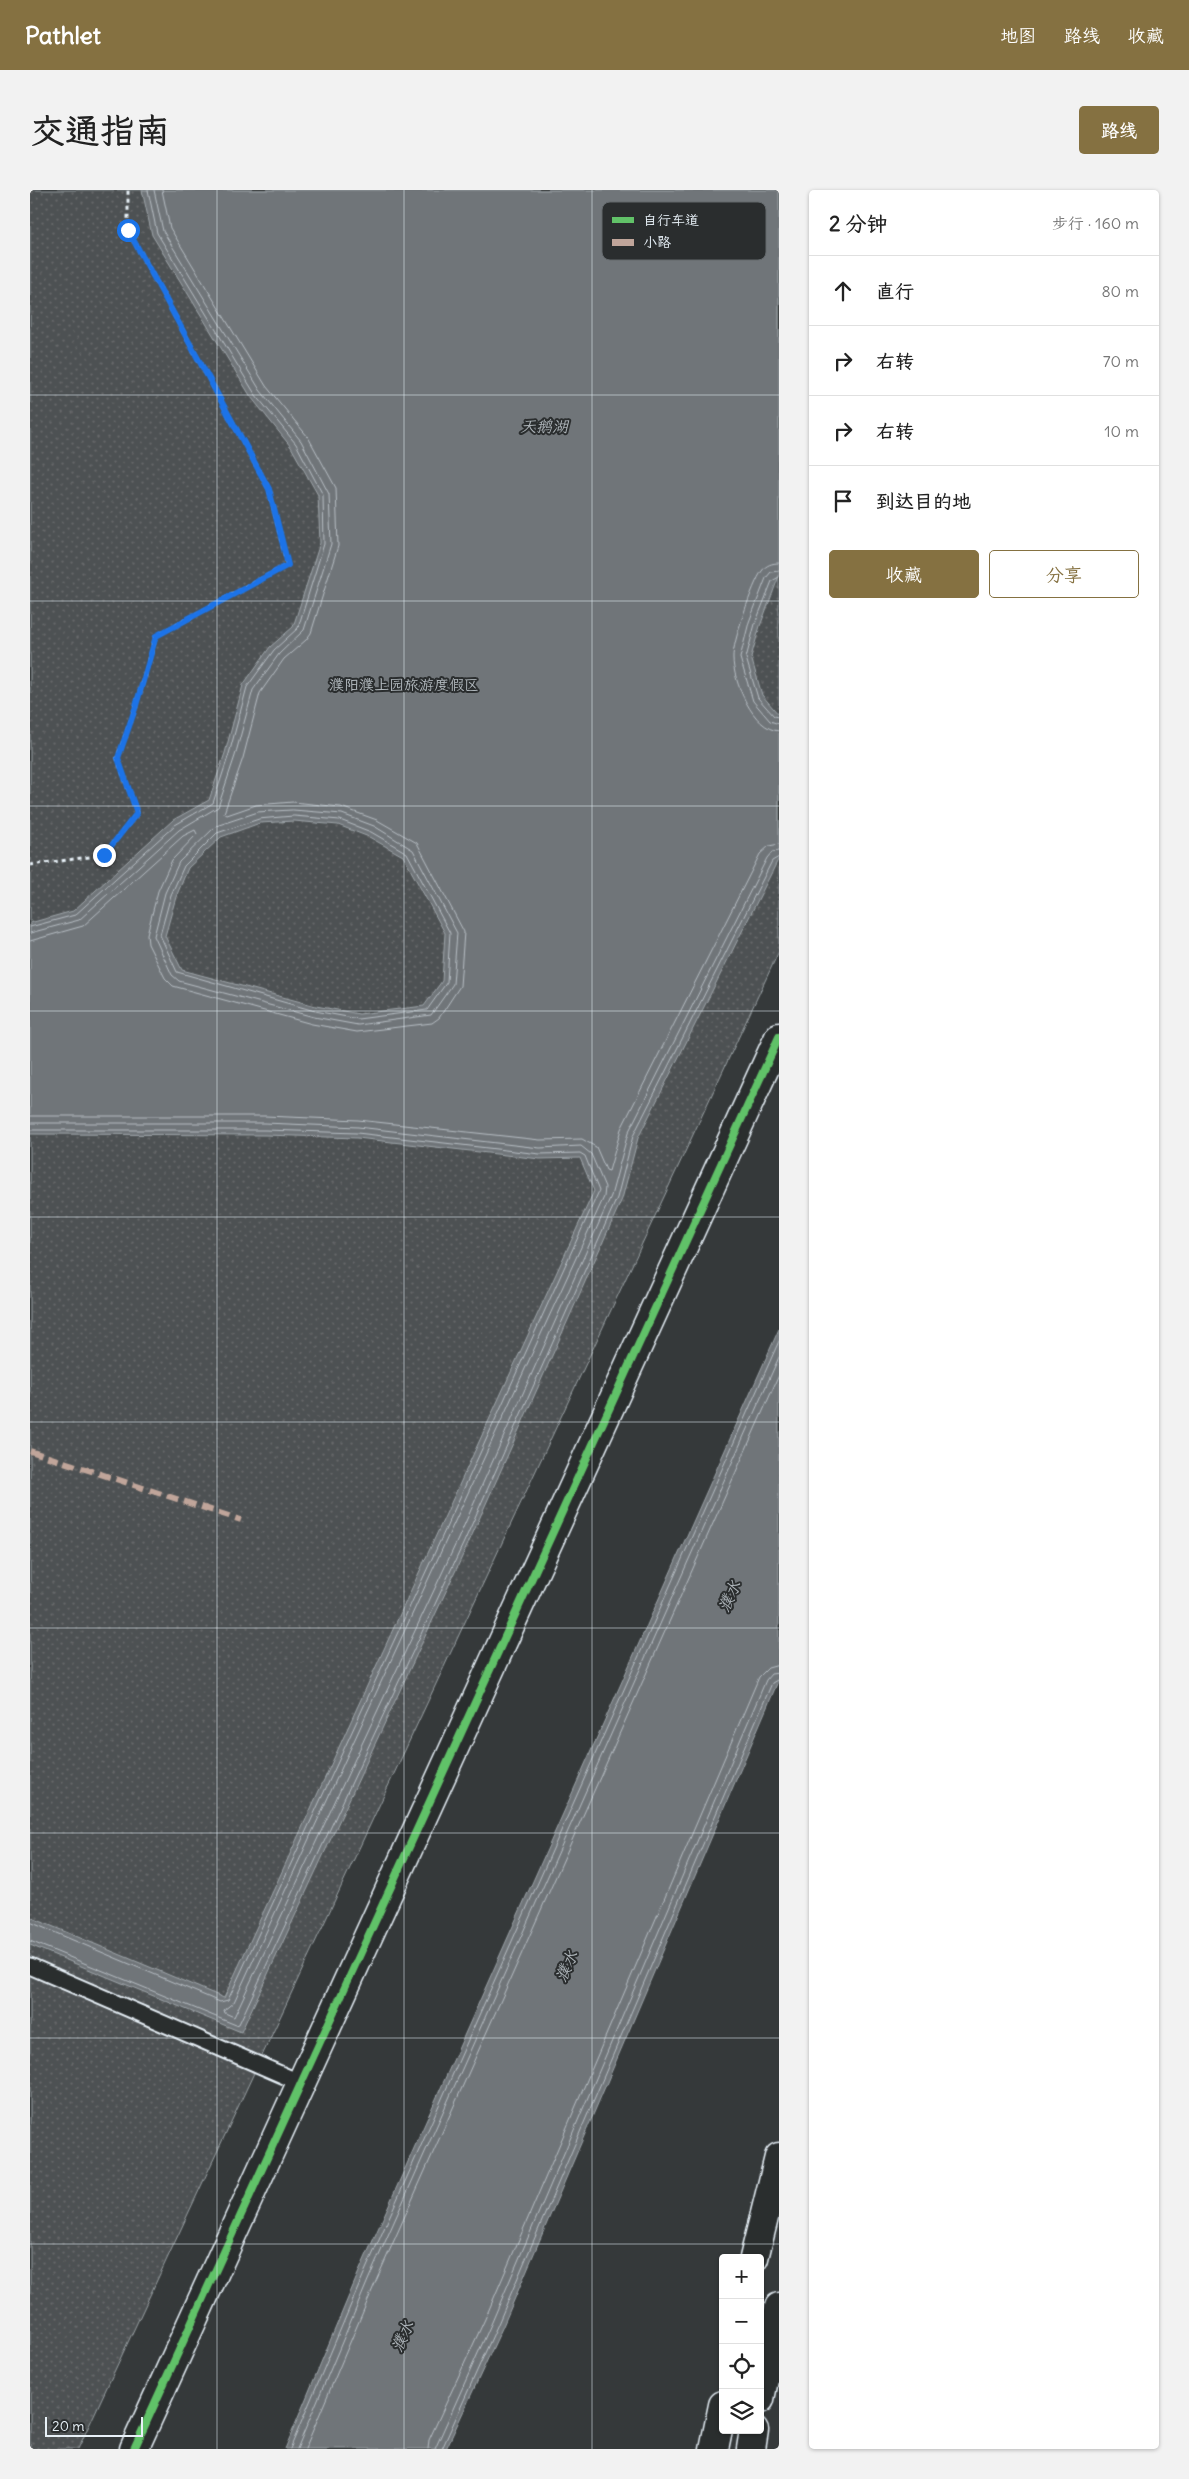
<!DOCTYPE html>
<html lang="zh">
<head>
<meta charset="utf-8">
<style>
  :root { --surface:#fff; --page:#f2f2f2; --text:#222; --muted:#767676; --line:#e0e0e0; --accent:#857141 }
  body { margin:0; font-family:Delius,"LXGW WenKai TC",sans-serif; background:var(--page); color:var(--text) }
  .controls { position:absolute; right:15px; bottom:15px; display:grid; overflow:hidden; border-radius:5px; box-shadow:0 1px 4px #0004 }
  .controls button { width:45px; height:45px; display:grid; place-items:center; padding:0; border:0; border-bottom:1px solid var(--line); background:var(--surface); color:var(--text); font:25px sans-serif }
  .scale { position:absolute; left:15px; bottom:12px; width:98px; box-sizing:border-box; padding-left:5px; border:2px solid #e8f1f8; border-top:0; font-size:14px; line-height:18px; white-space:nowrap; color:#e8f1f8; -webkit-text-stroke:4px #2a2d2e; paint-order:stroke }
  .stop { position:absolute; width:15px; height:15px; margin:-11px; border:4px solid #1a73e8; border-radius:50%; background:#fff }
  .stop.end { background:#1a73e8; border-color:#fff; box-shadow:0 1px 5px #0008 }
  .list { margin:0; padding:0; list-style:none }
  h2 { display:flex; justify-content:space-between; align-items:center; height:65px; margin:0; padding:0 20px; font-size:21px }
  h2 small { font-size:16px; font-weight:400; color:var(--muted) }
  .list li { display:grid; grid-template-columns:32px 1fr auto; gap:15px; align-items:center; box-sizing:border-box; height:70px; padding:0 20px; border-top:1px solid var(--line) }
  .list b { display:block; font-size:19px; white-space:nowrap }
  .list em { font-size:16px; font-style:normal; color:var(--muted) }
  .actions { display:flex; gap:10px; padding:15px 20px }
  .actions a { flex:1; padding:11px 0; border:1px solid var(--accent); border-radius:5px; text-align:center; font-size:18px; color:var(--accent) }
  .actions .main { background:var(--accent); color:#fff }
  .icon { flex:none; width:28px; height:28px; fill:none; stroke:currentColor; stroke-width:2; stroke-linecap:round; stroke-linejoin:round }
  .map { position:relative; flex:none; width:749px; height:2259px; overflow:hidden; border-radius:5px }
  header { display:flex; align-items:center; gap:30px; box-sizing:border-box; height:70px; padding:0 25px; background:var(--accent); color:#fff }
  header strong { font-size:24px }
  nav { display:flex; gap:28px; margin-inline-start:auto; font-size:18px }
  .intro { display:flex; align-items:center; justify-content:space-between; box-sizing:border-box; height:120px; padding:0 30px }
  h1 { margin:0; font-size:35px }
  .button { padding:12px 22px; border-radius:5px; background:var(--accent); color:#fff; font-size:18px; font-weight:700 }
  main { display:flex; gap:30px; padding:0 30px }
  aside { flex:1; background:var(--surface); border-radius:5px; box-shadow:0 1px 4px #0004 }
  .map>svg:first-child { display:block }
  .park { fill:url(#park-dots); stroke:#9aa1a5 }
  .water { fill:#707579; stroke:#a0a7ac; fill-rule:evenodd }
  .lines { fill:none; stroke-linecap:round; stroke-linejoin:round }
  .shore { stroke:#b8bfc5; stroke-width:1 }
  .lane-casing { stroke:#e8f1f8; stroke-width:19 }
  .street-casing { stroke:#e8f1f8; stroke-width:31 }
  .highway-casing { stroke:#e8f1f8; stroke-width:31 }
  .path { stroke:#e8f1f8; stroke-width:3; stroke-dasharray:4 4; stroke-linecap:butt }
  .lane { stroke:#2a2d2e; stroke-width:15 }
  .street { stroke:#2a2d2e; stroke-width:28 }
  .highway { stroke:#2a2d2e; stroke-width:28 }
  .quiet { stroke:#c0a59a; stroke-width:6; stroke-dasharray:12 6; stroke-linecap:butt }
  .cycleway-casing { stroke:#2a2d2e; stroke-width:11 }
  .cycleway { stroke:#61c268; stroke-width:8 }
  .route { stroke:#1a73e8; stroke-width:6 }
  .grid { fill:none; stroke:#e8f1f8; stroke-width:1; stroke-opacity:0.55 }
  .labels { text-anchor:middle; stroke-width:4; stroke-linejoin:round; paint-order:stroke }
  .park-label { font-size:15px; fill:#b2b9be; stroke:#2a2d2e }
  .water-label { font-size:16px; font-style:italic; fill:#acb3b8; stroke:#2a2d2e }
  .key { fill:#2a2d2e; stroke:#63686b; stroke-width:1 }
  .key-label { font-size:14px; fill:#e8f1f8 }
</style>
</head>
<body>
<header>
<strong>Pathlet</strong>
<nav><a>地图</a><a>路线</a><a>收藏</a></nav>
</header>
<div class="intro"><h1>交通指南</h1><a class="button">路线</a></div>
<main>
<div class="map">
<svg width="749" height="2259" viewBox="0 0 749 2259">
  <defs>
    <pattern id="park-dots" width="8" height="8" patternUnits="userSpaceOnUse" patternTransform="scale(1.25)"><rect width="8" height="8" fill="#4d5152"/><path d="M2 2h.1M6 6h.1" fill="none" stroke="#676a6c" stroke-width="1.8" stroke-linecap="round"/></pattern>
  </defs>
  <rect width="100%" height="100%" fill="#35393a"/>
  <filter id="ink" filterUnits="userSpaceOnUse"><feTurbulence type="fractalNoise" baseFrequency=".02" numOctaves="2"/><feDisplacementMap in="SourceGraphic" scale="10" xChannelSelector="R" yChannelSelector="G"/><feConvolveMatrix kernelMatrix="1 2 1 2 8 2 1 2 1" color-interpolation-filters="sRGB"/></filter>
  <g filter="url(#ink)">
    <!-- park -->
    <path class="park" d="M 0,0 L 749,0 L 749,761 L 48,2259 L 0,2259 Z"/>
    <!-- water -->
    <path class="water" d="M 112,0 L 749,0 L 749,386 L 730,436 L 721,467 L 732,505 L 749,525 L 749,668 L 608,948 L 592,1009 L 438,1354 L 211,1842 L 0,1755 L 0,1727 L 194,1808 L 564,1001 L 550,968 L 510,969 L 327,948 L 235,945 L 0,944 L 0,733 L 43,721 L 143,630 L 179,610 L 195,563 L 213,495 L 240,457 L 263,437 L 290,353 L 288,305 L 261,257 L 221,207 L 122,45 ZM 264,631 L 308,635 L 339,647 L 373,666 L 415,743 L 412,791 L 394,816 L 329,824 L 286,816 L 152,780 L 135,746 L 146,707 L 158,678 L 191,647 L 230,633 Z
      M 749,1139 L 749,1489 L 473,2136 L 416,2259 L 255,2259 L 328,2084 Z"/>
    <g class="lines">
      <!-- shore -->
      <path class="shore" d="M 749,373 C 742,373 736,375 732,381 C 723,392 702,454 703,468 C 703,491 723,540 749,541
        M 749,381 L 741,382 L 736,388 L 719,432 L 710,468 L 723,511 L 740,531 L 749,534
        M 749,387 L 742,391 L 725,434 L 716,468 L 728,508 L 744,526 L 749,527
        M 263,620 L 312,624 L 344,636 L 383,660 L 427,743 L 423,794 L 401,825 L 328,835 L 284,827 L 149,791 L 142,785 L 124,746 L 135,703 L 149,672 L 186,636 L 228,622 Z
        M 264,626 L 310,630 L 341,642 L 377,663 L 420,743 L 417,792 L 397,820 L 328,829 L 285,821 L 147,782 L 130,745 L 141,705 L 154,676 L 187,643 L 229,629 Z
        M 0,737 L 45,725 L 145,635 L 183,613 L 199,564 L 217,497 L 244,460 L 268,438 L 294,354 L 293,305 L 266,254 L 225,204 L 127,43 L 118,0
        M 0,743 L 49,730 L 149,640 L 188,617 L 205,566 L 223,500 L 249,464 L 274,440 L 301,354 L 299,304 L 271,251 L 230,200 L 133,41 L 124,0
        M 0,751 L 53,736 L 153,646 L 165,640 L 167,644 L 142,670 L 128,701 L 117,744 L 118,754 L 135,788 L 143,796 L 282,834 L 327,842 L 402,833 L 409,828 L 430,796 L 434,742 L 387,653 L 347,630 L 311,617 L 263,612 L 226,615 L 197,625 L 194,623 L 213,568 L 230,503 L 254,469 L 276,450 L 281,443 L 308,356 L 306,298 L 278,247 L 236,196 L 140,38 L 132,0
        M 0,926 L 235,926 L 328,930 L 510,950 L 552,949 L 566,957 L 576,980 L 579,981 L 591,939 L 730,664 L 739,656 L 749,654
        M 0,933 L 235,933 L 328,937 L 510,958 L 551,956 L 561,964 L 575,997 L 574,1007 L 204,1812 L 194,1820 L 195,1823 L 204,1827 L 428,1349 L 581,1006 L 598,943 L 737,668 L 742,662 L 749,661
        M 0,940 L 235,940 L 327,943 L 510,964 L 550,963 L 555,966 L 569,1001 L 411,1349 L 198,1810 L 190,1812 L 0,1732
        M 0,1751 L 206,1835 L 209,1834 L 434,1352 L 587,1008 L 603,946 L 742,671 L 749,667
        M 260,2259 L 333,2086 L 749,1151
        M 267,2259 L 339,2088 L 749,1167
        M 275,2259 L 346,2091 L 749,1185
        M 398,2259 L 399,2250 L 455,2129 L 729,1487 L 738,1478 L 749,1475
        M 405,2259 L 462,2132 L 736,1490 L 741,1484 L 749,1483
        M 412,2259 L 468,2134 L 742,1493 L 749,1489"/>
      <defs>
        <path id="lane" d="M 0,1776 L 271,1893"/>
        <path id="street" d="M 104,2259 L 749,847"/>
        <path id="highway" d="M 724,2068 L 749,1967
          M 730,2209 L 749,2117
          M 684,2259 L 693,2215
          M 721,2259 L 724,2240"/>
      </defs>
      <!-- lane casing -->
      <use href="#lane" class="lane-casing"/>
      <!-- street casing -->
      <use href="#street" class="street-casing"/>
      <!-- highway casing -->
      <use href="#highway" class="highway-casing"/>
      <!-- path -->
      <path class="path" d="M 0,675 L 74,665 L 107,623 L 87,568 L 105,519 L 126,446 L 257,375 L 239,299 L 98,40 L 98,0"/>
      <!-- lane -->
      <use href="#lane" class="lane"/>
      <!-- street -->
      <use href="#street" class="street"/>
      <!-- highway -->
      <use href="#highway" class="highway"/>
      <!-- quiet -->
      <path class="quiet" d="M 0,1261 L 211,1330"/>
      <defs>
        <path id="cycleway" d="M 104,2259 L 749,847"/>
      </defs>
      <!-- cycleway casing -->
      <use href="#cycleway" class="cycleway-casing"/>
      <!-- cycleway -->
      <use href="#cycleway" class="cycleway"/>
    </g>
  </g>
  <g class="lines" filter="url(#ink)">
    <!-- route -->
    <path class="route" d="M 74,665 L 107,623 L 88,568 L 105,519 L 126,446 L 258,375 L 239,299 L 98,40"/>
  </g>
  <!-- grid -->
  <path class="grid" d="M 187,0 L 187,2259M 374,0 L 374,2259M 562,0 L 562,2259M 0,205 L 749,205M 0,411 L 749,411M 0,616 L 749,616M 0,821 L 749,821M 0,1027 L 749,1027M 0,1232 L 749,1232M 0,1438 L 749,1438M 0,1643 L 749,1643M 0,1848 L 749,1848M 0,2054 L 749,2054"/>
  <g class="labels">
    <!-- park labels -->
    <g class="park-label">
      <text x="374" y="500">濮阳濮上园旅游度假区</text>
    </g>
    <!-- water labels -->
    <g class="water-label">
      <text x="514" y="242">天鹅湖</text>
      <text transform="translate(699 1406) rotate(-66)" y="6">濮水</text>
      <text transform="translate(536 1776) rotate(-66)" y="6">濮水</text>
      <text transform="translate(372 2146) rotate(-66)" y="6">濮水</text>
    </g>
  </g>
  <!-- legend -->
  <rect x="572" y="12" width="164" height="58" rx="8" class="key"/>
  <rect x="582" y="27" width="22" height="6" fill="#61c268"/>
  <rect x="582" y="49" width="22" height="7" fill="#c0a59a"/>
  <g class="key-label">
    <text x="613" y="35">自行车道</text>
    <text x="613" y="57">小路</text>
  </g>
</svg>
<div class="controls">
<button>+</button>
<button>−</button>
<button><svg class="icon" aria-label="locate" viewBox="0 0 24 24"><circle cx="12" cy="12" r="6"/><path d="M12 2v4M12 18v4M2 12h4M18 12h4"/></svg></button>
<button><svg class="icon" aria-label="layers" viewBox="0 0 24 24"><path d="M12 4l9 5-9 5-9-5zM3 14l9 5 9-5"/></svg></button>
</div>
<div class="scale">20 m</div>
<div class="stop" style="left:98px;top:40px"></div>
<div class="stop end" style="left:74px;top:665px"></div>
</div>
<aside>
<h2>2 分钟<small>步行 · 160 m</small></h2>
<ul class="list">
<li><svg class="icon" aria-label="ahead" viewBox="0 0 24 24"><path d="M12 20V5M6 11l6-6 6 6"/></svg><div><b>直行</b></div><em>80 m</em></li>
<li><svg class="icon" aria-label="right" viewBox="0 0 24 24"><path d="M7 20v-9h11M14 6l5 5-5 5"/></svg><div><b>右转</b></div><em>70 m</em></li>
<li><svg class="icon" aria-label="right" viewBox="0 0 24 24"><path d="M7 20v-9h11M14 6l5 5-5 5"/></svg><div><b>右转</b></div><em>10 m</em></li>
<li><svg class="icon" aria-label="arrive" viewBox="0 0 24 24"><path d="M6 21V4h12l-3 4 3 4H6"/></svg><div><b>到达目的地</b></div></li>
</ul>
<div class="actions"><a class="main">收藏</a><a>分享</a></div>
</aside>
</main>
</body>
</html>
